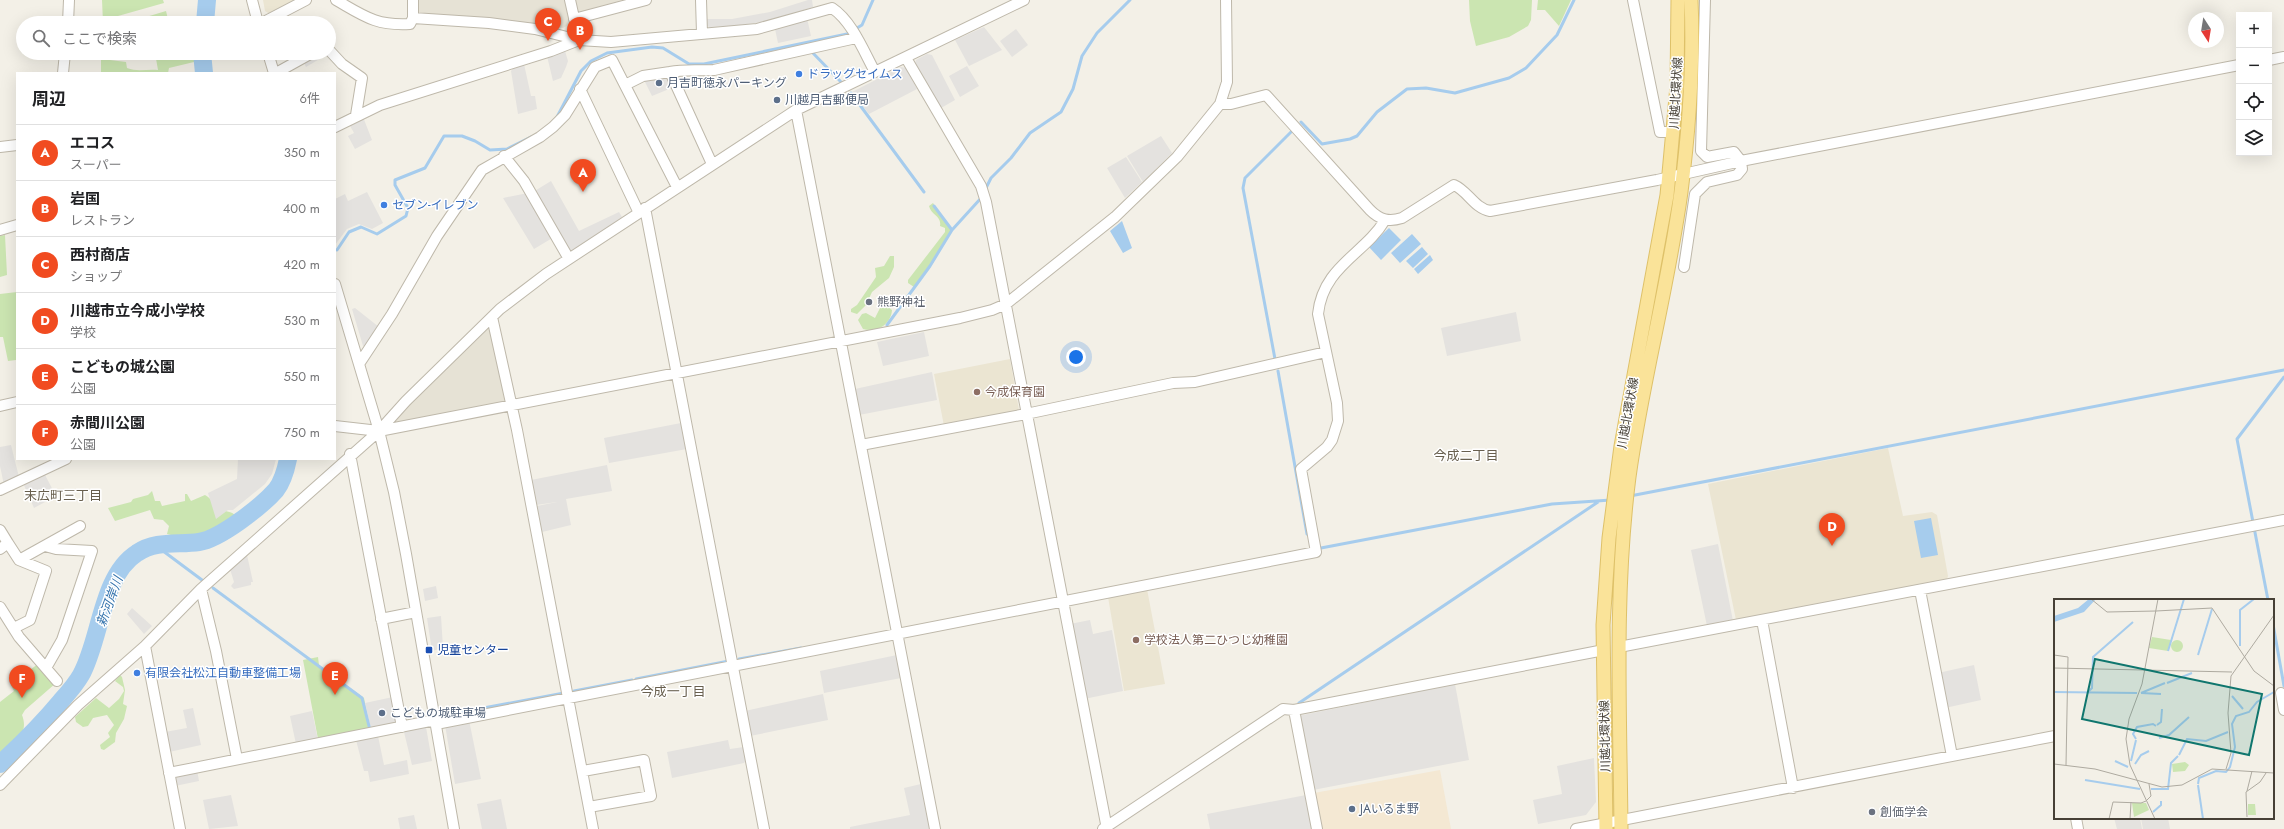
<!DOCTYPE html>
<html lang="ja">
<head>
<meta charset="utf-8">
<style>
  :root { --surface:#fff; --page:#f6f6f6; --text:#202124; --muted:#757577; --line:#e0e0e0; --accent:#f14b20 }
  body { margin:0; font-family:Jost,"Noto Sans JP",sans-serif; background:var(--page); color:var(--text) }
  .controls { position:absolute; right:12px; top:12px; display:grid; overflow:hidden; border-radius:0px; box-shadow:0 4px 16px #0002 }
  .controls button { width:36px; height:36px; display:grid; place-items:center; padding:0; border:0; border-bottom:1px solid var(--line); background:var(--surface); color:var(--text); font:20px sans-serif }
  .compass { position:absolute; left:2188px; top:12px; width:36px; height:36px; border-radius:50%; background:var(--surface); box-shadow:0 4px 16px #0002; rotate:168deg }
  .you { position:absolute; left:1076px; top:357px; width:14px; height:14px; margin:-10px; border:3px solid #fff; border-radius:50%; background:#1a73e8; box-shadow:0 0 0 6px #1a73e833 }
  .badge { display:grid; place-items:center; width:26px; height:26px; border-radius:50%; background:var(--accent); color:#fff; font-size:13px; font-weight:700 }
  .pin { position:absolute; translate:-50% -33px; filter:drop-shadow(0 1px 2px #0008) }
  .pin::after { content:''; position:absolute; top:21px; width:14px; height:12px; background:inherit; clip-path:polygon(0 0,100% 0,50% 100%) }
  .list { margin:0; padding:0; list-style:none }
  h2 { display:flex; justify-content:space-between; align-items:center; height:52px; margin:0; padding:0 16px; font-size:17px }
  h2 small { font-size:13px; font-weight:400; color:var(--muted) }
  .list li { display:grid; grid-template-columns:26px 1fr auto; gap:12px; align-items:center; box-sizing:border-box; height:56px; padding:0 16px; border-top:1px solid var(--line) }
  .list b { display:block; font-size:15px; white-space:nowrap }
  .list p { margin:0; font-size:13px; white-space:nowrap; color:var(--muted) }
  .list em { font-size:13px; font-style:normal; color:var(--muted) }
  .icon { flex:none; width:22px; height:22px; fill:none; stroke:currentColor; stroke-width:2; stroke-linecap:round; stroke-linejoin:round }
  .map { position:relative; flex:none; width:2284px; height:829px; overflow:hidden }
  .search { position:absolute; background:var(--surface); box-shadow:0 4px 16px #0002; left:16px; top:16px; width:320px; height:44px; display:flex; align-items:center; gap:10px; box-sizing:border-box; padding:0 14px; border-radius:22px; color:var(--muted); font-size:15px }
  .panel { position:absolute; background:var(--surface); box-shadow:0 4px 16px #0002; left:16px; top:72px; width:320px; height:388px; border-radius:0px }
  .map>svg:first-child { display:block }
  .residential { fill:#e6e2d5 }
  .commercial { fill:#f4e8d3 }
  .education { fill:#ebe5d2 }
  .green { fill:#cbe5b1 }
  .parking { fill:#e4e2df }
  .water { fill:#a6cced }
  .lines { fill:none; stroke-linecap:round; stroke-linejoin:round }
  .stream { stroke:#a6cced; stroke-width:3 }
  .river { stroke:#a6cced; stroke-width:18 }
  .minor-casing { stroke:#beb8aa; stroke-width:12 }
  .major-casing { stroke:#dec169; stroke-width:15 }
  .minor { stroke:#fff; stroke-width:10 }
  .major { stroke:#fae399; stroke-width:13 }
  .shop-dot { fill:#3f7fe0; stroke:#fff; stroke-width:1.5 }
  .service-dot { fill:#5c6f8a; stroke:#fff; stroke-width:1.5 }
  .worship-dot { fill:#6b7280; stroke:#fff; stroke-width:1.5 }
  .education-dot { fill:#8d6e63; stroke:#fff; stroke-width:1.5 }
  .transit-dot { fill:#1a4fb4; stroke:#fff; stroke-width:1.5 }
  .labels { text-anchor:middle; stroke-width:3; stroke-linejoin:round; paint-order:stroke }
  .shop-label { font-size:12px; fill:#366cbe; stroke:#fff; text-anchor:start }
  .service-label { font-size:12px; fill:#4e5e75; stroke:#fff; text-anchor:start }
  .street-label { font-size:12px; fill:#464036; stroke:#fff }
  .worship-label { font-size:12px; fill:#5b616d; stroke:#fff; text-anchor:start }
  .education-label { font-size:12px; fill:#785e54; stroke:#fff; text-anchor:start }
  .transit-label { font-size:12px; fill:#164399; stroke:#fff; text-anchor:start }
  .neighbourhood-label { font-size:13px; fill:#685f4e; stroke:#fff }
  .water-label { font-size:13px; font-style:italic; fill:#3473ad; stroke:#fff }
  .inset-river { fill:none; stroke:#a6cced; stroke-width:2 }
  .inset-road { fill:none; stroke:#aeaaa0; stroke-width:1 }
  .view { fill:#0f766e; fill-opacity:0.15; stroke:#0f766e; stroke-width:2 }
  .inset-edge { fill:none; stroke:#464036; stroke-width:2 }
</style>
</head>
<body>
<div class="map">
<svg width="2284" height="829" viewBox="0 0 2284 829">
  <rect width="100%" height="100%" fill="#f3f0e7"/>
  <!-- residential -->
  <path class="residential" d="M 415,0 L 565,0 L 571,23 L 563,28 L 492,19 L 437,16 L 415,12 Z
    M 574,0 L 633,0 L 577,14 Z
    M 487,327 L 490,328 L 505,402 L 392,424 L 391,421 Z"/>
  <!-- commercial -->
  <path class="commercial" d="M 1440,770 L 1451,829 L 1321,829 L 1314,793 Z"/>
  <!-- education -->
  <path class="education" d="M 263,0 L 297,0 L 270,14 L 265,11 Z
    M 1010,359 L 1019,410 L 1018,412 L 944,426 L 934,374 Z
    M 1888,448 L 1903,516 L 1932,512 L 1937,515 L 1948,576 L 1947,579 L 1736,620 L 1708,484 Z
    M 1147,589 L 1165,684 L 1124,691 L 1108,597 Z"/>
  <!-- green -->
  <path class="green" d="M 102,0 L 163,0 L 164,3 L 118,16 L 115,23 L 103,23 Z
    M 1469,0 L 1532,0 L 1531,20 L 1528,26 L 1509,37 L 1476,46 L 1470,21 Z
    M 1538,0 L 1571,0 L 1559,26 L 1545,10 L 1537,10 Z
    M 166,11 L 169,23 L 148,23 L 146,17 Z
    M 101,53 L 109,53 L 110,60 L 126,62 L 127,68 C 137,72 146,69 158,70 L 155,53 L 195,53 L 194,62 L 169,68 L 168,73 L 101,73 Z
    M 933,203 L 951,230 L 933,263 L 914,287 L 908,283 L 908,280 L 945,232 L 945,228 L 940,226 C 942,216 931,215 929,206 Z
    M 5,235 L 7,275 L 0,277 L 0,236 Z
    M 890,256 L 894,256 L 894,267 L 889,278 L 872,292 L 866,305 L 857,314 L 851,312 L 851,309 L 857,305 L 876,277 L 875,268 L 884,266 Z
    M 17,292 L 17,365 L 16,360 L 8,361 L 3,337 L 0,337 L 0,294 Z
    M 885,305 L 892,310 C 891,325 876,333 863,329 L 858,320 L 862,314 L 866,313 L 875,318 L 880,308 Z
    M 152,491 L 155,501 L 160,501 L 162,506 L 185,501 L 185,494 L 187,494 L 191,501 L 205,495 C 212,499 214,504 220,508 C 226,513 231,510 236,516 C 232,525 227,524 219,527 C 214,529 208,534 203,537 C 197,540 173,536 167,534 L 169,526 L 163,520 L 154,519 L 150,510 L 115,521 L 108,508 L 131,502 L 133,499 L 148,495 Z
    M 318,657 L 319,665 L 364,698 L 370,729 L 318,739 L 303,660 Z
    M 39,663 L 56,683 L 25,710 L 22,715 C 30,735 12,744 0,757 L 0,702 L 14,691 L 11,685 Z
    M 120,675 L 122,677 L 125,690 L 123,704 L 127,706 L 124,719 L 116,733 L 115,742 L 104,750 L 101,749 L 100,745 L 110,737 L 108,733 L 114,725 L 107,715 L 93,718 L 88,726 L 83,727 L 76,722 L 75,717 L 96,698 L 109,708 L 119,699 L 124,691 L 123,687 L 115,681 Z"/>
  <!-- parking -->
  <path class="parking" d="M 808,0 L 812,0 L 813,7 L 770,21 L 732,26 L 709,27 L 706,25 L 705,19 L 732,19 L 770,12 Z
    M 807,18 L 811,36 L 778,43 L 775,29 Z
    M 38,19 L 64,21 L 64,23 L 29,23 L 29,21 Z
    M 984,27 L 1002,50 L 969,66 L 955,40 Z
    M 1016,29 L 1028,45 L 1012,57 L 1000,41 Z
    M 565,51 L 568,61 L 566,67 L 561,78 L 553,81 L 547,56 Z
    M 316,53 L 328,54 L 306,67 L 303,61 Z
    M 927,54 L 932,55 L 955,100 L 941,108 L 915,63 L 916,60 Z
    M 524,64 L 531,96 L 535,96 L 537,109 L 518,114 L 511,71 L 515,66 Z
    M 967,66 L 979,86 L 960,97 L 949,76 Z
    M 901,67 L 906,68 L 917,89 L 869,114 L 852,92 Z
    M 669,75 L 674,87 L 652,96 L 644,80 Z
    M 363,117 L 372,140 L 355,149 L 348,136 L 354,133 L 349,124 Z
    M 1161,136 L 1172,153 L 1143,182 L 1127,156 Z
    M 1126,157 L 1142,182 L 1125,198 L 1107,168 Z
    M 551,181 L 579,231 L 619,212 L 622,217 L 571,253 L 559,234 L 534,249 L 503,198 L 533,192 Z
    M 367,192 L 383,223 L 372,229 L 359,224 L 347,229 L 335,245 L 335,199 L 345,194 L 348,201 Z
    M 355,308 L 379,327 L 367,347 L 363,346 L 352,309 Z
    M 1516,312 L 1521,341 L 1447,356 L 1441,328 Z
    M 924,332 L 929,356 L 883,366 L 877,342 Z
    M 932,372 L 937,400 L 859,415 L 855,389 Z
    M 681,423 L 687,449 L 609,463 L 604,438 Z
    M 11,445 L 19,477 L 4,485 L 0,466 L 0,447 Z
    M 238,459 L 276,459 L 272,474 L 265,484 L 233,510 L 228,510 L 216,519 L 208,493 L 237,479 Z
    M 607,465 L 612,491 L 566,499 L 571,525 L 542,532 L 537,506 L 557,502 L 536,505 L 531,480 Z
    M 44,473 L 56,496 L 34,508 L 23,483 Z
    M 1718,544 L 1733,621 L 1707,626 L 1691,550 Z
    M 247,555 L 253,582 L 251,582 L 251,585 L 234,589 L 231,586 L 234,582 L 230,569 Z
    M 436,586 L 438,598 L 425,601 L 423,589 Z
    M 132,608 L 152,626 L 144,634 L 127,614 Z
    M 441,616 L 443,648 L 432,651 L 427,618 Z
    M 1090,620 L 1093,634 L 1112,630 L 1123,691 L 1084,699 L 1070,624 Z
    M 897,655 L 901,678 L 824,693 L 820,671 Z
    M 1974,665 L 1981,700 L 1945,708 L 1938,673 Z
    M 1455,684 L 1469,760 L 1313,790 L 1298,716 Z
    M 823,694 L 828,720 L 750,736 L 745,711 Z
    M 393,697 L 399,723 L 371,729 L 365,703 Z
    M 193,708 L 201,745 L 169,752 L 165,732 L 187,728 L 183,710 Z
    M 312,711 L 318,740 L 296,744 L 290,716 Z
    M 469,720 L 481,779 L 455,784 L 445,725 Z
    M 426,727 L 432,761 L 412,765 L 404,732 Z
    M 378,736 L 384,765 L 407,760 L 409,774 L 370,782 L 368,771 L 364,771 L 356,740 Z
    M 728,740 L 730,749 L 744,747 L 746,760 L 744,763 L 672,778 L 667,752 Z
    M 1594,758 L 1596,802 L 1586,815 L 1538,824 L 1533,800 L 1562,794 L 1557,766 Z
    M 197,770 L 199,781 L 175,786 L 172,775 Z
    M 921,784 L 931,829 L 850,829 L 850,827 L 910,815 L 904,788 Z
    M 231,795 L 238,826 L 209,829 L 203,800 Z
    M 1306,795 L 1313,829 L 1210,829 L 1207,814 Z
    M 501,799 L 507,829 L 482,829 L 477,804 Z
    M 414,815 L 417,829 L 400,829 L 398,818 Z
    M 2114,818 L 2140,818 L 2142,829 L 2117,829 Z
    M 2141,818 L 2168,818 L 2170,829 L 2143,829 Z"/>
  <!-- water -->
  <path class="water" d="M 1122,221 L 1132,248 L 1123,253 L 1110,231 Z
    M 1389,228 L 1401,240 L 1381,260 L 1369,247 Z
    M 1412,234 L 1421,244 L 1400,263 L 1391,253 Z
    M 1422,247 L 1428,254 L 1413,268 L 1406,261 Z
    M 1430,255 L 1433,260 L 1418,274 L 1414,269 Z
    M 1931,518 L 1938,555 L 1921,558 L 1914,521 Z"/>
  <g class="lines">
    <!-- stream -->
    <path class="stream" d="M 810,50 L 842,83
      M 851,93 L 924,192
      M 557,117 L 581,71 L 591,61 L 607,53 L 652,47 L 663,48 L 689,64 L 704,64 L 847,34 L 862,25 L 873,0
      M 1301,122 L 1322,144 L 1350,139 L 1357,136 L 1377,112 L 1407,89 L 1426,88 L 1455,93 L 1509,78 L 1526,68 L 1557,35 L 1574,0
      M 985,190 L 991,178 L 1011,158 L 1030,133 L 1061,112 L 1073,89 L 1082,56 L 1097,33 L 1130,0
      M 934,206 L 952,230
      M 337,250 L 349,232 L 361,227 L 377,234 L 406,216 L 408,208 L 395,185 L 395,180 L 425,168 L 444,136 L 462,136 L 475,141 L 490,150 L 507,149 L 531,137
      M 887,325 L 930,266 L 952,230 L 982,197
      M 1275,359 L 1243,188 L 1245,178 L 1292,131
      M 1278,371 L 1307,534
      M 1630,496 L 2284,370
      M 155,545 L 202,580
      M 1321,548 L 1552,504 L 1611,500
      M 213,588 L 362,698 L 370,730
      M 2268,600 L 2237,439 L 2284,377
      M 2273,624 L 2284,686
      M 739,659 L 801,648
      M 636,679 L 729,661
      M 574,691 L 632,680
      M 1299,703 L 1598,502
      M 446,715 L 564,693"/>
    <!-- river -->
    <path class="river" d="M 205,23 L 207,0
      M 202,53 L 204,73
      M 0,764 C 23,743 41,725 61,701 C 68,693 76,684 81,675 C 101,639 101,576 137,553 C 156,540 178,545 199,542 C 220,539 262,506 276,490 C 283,481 286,469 288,459"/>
    <defs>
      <path id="minor" d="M 252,0 L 258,23
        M 336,0 C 364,16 376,26 410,24 L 413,18
        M 413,0 L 413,18 L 489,23 L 535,29 L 579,40 L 611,42 L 757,29 L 832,8 C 852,21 864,52 875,72
        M 570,0 L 579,40
        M 701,0 L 702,33
        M 1633,0 L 1660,132 L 1674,132
        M 574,19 L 646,0
        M 68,23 L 69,0
        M 262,23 L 306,0
        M 329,50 L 342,64 L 362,78 L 356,115
        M 268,53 L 274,73
        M 906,58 L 981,186 L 986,202 L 1107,829
        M 2269,60 L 2284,57
        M 670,72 C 685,69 699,71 714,70 L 856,38
        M 63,73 L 65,53
        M 276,73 L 312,53
        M 625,85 L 643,76 L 670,72 L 712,164
        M 580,89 L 639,213
        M 1220,104 L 1231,104 L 1266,95 L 1370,210 C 1380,220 1389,222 1402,218 L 1454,185 C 1468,191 1474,208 1490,211 L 1657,180 L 1741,161 L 2239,65
        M 796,110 L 935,829
        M 335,127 L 380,105 L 551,51 L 579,40
        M 0,147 L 17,145
        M 504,156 L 524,181 L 569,259
        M 645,208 L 764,829
        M 0,230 L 17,225
        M 1684,267 L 1695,194 L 1707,182 L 1737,175 L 1742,169 L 1741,161 L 1734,152 L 1707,157 L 1701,151 L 1705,0
        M 335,284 L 379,431 L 394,492 L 406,554 L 454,829
        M 492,317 L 517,430 L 593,829
        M 359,364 L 392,314 L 437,236 L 482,170 L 540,137 L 553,127 L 565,115 L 595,67 L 612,60 L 677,187
        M 0,406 L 17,402
        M 335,426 L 379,431 L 960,318 L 992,310 L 1006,304 L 1115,217 L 1177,157 L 1220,104 L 1227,82 L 1226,0
        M 861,445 L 1026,414 L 1173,383 L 1195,382 L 1326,352
        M 350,454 L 402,727
        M 0,490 L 66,459
        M 0,530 L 8,543
        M 45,546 L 56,549 L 92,551 L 62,640 L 46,668
        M 0,549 L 8,543 L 19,560 L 80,526
        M 201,589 L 216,651 L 237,759
        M 1920,590 L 1952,756
        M 0,607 L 19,637 L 57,681
        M 381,619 L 416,612
        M 1762,620 L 1793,788
        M 14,628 L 30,620 L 46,571 L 19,560
        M 145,646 L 180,829
        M 1619,647 L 2284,520
        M 2281,693 L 2284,710
        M 1294,710 L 1317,829
        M 436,724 L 1316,552 L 1301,469 L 1327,447 L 1332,440 L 1338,421 L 1337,403 L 1318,314 C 1323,266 1365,254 1385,220
        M 583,771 L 644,760 L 651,796 L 589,807
        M 169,773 L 435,720
        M 0,785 L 78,705 L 145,646 L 201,589 L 379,431 L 406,401 L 500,309 L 546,274 L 796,110 L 1024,0
        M 2076,818 L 2078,829
        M 1103,829 L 1283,709 L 1294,710 L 1604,650
        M 1576,829 L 2055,736"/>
      <path id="major" d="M 1606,829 L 1603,625 L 1609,538 L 1621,446 L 1667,195 L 1677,86 L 1678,0
        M 1621,829 C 1620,711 1614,594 1629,477 C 1642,382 1668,288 1681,192 C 1689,129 1694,64 1691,0"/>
    </defs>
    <!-- minor casing -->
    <use href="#minor" class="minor-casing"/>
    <!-- major casing -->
    <use href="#major" class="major-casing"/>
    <!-- minor -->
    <use href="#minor" class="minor"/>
    <!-- major -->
    <use href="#major" class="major"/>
  </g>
  <!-- markers -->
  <g class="shop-dot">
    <circle cx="799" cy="74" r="4"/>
    <circle cx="384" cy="205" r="4"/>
    <circle cx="137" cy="673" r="4"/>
  </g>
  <g class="service-dot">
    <circle cx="659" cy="83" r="4"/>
    <circle cx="777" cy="100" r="4"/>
    <circle cx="382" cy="713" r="4"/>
    <circle cx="1352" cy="809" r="4"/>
  </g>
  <g class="worship-dot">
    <circle cx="869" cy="302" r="4"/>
    <circle cx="1872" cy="812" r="4"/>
  </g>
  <g class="education-dot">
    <circle cx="977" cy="392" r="4"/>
    <circle cx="1136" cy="640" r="4"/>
  </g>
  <rect class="transit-dot" x="425" y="646" width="8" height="8" rx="2"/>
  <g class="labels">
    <!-- shop labels -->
    <g class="shop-label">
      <text x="807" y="78">ドラッグセイムス</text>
      <text x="392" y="209">セブン-イレブン</text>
      <text x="145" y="677">有限会社松江自動車整備工場</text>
    </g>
    <!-- service labels -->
    <g class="service-label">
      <text x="667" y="87">月吉町徳永パーキング</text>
      <text x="785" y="104">川越月吉郵便局</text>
      <text x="390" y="717">こどもの城駐車場</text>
      <text x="1360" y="813">JAいるま野</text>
    </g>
    <!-- street labels -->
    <g class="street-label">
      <text transform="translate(1676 93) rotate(-87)" y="4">川越北環状線</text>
      <text transform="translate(1628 413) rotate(-80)" y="4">川越北環状線</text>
      <text transform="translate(1605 736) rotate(-91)" y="4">川越北環状線</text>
    </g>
    <!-- worship labels -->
    <g class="worship-label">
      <text x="877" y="306">熊野神社</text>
      <text x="1880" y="816">創価学会</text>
    </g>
    <!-- education labels -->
    <g class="education-label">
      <text x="985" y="396">今成保育園</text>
      <text x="1144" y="644">学校法人第二ひつじ幼稚園</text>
    </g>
    <!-- transit labels -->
    <g class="transit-label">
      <text x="437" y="654">児童センター</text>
    </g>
    <!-- neighbourhood labels -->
    <g class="neighbourhood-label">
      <text x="1466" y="460">今成二丁目</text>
      <text x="63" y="500">末広町三丁目</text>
      <text x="673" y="696">今成一丁目</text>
    </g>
    <!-- water labels -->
    <g class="water-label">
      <text transform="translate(109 601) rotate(-70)" y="5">新河岸川</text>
    </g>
  </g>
  <!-- overview -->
  <g transform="translate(2054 599)">
    <rect width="220" height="220" fill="#f3f0e7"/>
    <path d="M 98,38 L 117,41 L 114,52 L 95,49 ZM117 47a6 6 0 1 1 12 0a6 6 0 1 1-12 0ZM 131,163 L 135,166 L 131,172 L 119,173 L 118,165 ZM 78,204 L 92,204 L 95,211 L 80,218 ZM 194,205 L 201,205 L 202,216 L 194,216 Z" fill="#cbe5b1"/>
    <path d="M 35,0 L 42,0 L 30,13 L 0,23 L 0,17 L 24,9 Z" fill="#a6cced"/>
    <path class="inset-river" d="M 186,47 L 186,11 L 200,0M 114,52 L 130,0M 144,56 L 158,10M 113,84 L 138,74M 0,93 L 83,94M 34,93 L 38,89 L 39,58 L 79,23M 87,94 L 107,95M 87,94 L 111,84M 178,97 L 189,110M 103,126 L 107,123 L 108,110M 105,139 L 115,136 L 135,118M 82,140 L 79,135 L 83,128 L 99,125 L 102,127M 125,156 L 133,140 L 152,142 L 174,133M 61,162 L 74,168M 77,162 L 82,141M 81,165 L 87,156 L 95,152M 31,181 L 86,190M 144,185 L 145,179 L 162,172 L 172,173 L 176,168 L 181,148 L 178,125 L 182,117 L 195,113 L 203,103 L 220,93M 144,186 L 149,220M 97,190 L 114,190 L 117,164 L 124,157M 99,213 L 107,206 L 107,202"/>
    <path class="inset-road" d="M 37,0 L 53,13 L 102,12M 158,9 L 200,72 L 220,87M 102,12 L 158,9M 0,56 L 14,58 L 12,166M 0,69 L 178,73M 0,165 L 41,170 L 108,188 L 128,186 L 158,170 L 220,174M 172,170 L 177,154 L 174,114 L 177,77 L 220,16M 193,192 L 198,172M 92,202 L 97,197 L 95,185M 193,218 L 192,193 L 206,183 L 212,174M 55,220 L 59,203 L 87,204 L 92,202M 76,220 L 77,203M 101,220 L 76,166 L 72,140 L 75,120 L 88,85 L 104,0"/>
    <path class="view" d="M 41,60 L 208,95 L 195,156 L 28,120 Z"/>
    <rect width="220" height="220" class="inset-edge"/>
  </g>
</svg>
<div class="controls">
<button>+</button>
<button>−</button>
<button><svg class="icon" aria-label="locate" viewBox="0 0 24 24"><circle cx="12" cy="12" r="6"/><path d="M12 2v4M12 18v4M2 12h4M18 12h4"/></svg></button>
<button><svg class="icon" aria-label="layers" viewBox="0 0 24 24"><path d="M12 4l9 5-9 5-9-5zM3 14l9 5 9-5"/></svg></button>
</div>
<svg class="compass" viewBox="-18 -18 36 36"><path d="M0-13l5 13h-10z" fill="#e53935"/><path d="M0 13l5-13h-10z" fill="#757577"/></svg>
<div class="you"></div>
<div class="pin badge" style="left:583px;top:192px">A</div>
<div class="pin badge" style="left:580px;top:50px">B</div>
<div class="pin badge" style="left:548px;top:41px">C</div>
<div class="pin badge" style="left:1832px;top:546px">D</div>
<div class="pin badge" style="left:335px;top:695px">E</div>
<div class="pin badge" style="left:22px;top:698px">F</div>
<div class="search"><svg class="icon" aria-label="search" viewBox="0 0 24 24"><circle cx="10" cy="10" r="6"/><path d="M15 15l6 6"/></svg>ここで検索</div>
<section class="panel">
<h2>周辺<small>6件</small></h2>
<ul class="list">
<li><span class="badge">A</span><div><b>エコス</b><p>スーパー</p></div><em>350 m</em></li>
<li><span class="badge">B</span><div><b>岩国</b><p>レストラン</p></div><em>400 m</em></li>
<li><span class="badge">C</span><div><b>西村商店</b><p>ショップ</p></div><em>420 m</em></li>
<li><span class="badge">D</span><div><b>川越市立今成小学校</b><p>学校</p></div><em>530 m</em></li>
<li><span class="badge">E</span><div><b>こどもの城公園</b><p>公園</p></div><em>550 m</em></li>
<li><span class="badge">F</span><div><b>赤間川公園</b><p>公園</p></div><em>750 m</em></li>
</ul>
</section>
</div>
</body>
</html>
